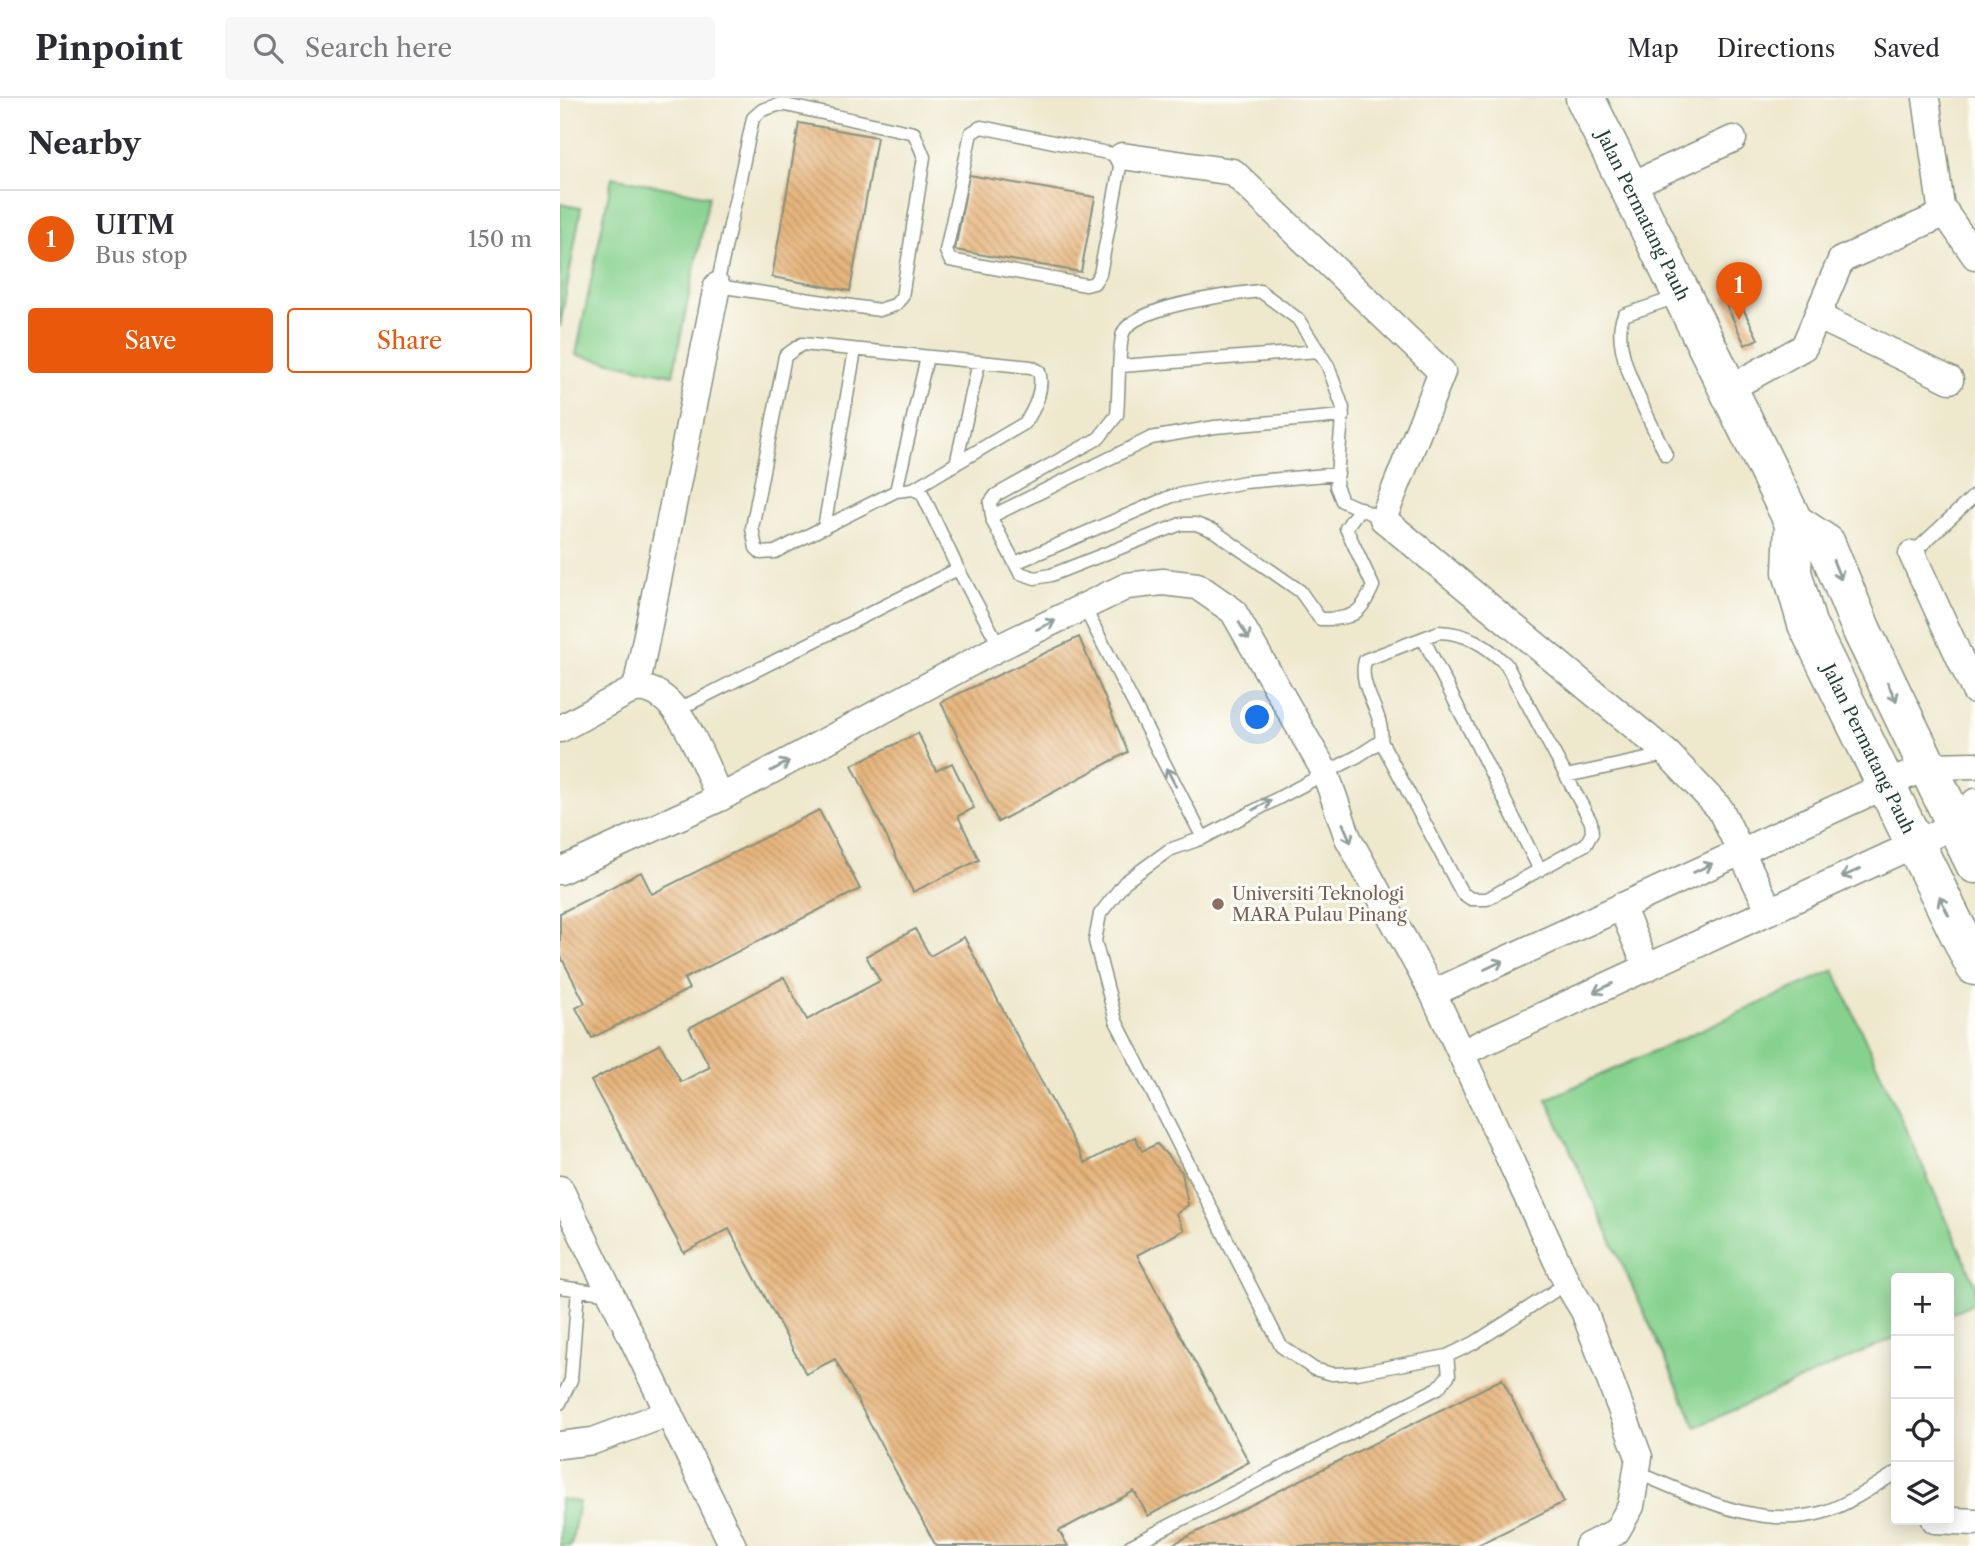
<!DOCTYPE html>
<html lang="en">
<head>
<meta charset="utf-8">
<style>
  :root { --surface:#fff; --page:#f7f7f7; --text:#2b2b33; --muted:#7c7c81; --line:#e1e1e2; --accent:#ea580c }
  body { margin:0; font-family:"Libre Caslon Text",serif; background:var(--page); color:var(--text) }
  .controls { position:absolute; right:21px; bottom:21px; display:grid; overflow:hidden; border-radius:7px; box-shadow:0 4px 18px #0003 }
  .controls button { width:63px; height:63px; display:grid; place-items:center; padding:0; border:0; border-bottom:2px solid var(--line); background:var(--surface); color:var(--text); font:35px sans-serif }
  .you { position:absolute; left:698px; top:620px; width:24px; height:24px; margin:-18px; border:5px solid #fff; border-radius:50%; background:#1a73e8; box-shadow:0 0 0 10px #1a73e833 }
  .badge { display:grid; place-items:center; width:46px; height:46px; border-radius:50%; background:var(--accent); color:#fff; font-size:23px; font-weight:700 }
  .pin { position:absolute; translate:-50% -58px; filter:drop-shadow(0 2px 4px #0008) }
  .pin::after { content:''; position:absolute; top:37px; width:24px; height:21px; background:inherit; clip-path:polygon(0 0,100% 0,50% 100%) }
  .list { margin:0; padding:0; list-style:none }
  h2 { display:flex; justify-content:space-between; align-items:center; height:91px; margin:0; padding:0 28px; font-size:30px }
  h2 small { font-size:23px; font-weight:400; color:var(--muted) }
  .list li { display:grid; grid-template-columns:46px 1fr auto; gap:21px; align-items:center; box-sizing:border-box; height:98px; padding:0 28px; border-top:2px solid var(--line) }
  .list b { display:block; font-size:26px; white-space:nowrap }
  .list p { margin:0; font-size:23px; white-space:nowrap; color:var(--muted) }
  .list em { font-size:23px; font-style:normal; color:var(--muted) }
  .actions { display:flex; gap:14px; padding:21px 28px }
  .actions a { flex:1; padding:16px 0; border:2px solid var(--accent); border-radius:7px; text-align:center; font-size:24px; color:var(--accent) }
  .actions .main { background:var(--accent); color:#fff }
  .icon { flex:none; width:38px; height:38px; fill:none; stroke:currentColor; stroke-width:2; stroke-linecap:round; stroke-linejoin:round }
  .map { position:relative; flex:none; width:1415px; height:1448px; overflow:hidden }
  header { display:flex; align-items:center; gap:42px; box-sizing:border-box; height:98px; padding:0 35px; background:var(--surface); border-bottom:2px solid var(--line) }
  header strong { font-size:33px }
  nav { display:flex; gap:38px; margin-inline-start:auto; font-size:24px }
  .search { width:490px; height:63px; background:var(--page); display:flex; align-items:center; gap:18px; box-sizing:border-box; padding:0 24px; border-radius:7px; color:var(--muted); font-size:26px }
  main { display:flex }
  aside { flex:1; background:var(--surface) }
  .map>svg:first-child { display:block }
  .garden { fill:#86d18e; stroke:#528761; stroke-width:2 }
  .building { fill:url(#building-back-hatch) }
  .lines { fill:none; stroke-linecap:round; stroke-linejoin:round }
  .lane-casing { stroke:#869280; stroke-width:15 }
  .street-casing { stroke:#869280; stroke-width:29 }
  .primary-casing { stroke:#869280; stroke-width:41 }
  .lane { stroke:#fff; stroke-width:12 }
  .street { stroke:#fff; stroke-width:26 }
  .primary { stroke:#fff; stroke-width:38 }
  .oneway { stroke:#8f9e9a }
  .education-dot { fill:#8d6e63; stroke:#fdfcf7; stroke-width:2.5 }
  .labels { text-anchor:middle; stroke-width:6; stroke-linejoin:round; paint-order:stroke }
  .street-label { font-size:18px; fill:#1f3d34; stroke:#fdfcf7 }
  .education-label { font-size:18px; fill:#785e54; stroke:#fdfcf7; text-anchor:start }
</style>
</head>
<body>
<header>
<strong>Pinpoint</strong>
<div class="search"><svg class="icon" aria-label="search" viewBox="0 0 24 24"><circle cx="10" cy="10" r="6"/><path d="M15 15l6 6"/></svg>Search here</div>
<nav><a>Map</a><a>Directions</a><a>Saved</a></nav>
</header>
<main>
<aside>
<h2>Nearby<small></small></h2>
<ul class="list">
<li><span class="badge">1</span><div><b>UITM</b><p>Bus stop</p></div><em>150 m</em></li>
</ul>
<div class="actions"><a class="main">Save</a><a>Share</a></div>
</aside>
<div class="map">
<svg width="1415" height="1448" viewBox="0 0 1415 1448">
  <defs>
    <pattern id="building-back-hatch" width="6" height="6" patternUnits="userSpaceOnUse" patternTransform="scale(1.75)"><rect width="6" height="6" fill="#e7b57d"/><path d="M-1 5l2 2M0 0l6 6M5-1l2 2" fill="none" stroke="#bb9467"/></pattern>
  </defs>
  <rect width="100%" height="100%" fill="#fdfcf7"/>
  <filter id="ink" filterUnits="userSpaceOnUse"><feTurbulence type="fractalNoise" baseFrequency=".0143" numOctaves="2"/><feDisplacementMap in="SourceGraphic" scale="14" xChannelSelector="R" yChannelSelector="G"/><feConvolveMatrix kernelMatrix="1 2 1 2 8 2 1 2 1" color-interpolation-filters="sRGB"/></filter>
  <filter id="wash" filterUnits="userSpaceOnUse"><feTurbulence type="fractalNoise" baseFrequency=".00686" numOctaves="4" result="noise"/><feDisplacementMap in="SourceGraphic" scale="28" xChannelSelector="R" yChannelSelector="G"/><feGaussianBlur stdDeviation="1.57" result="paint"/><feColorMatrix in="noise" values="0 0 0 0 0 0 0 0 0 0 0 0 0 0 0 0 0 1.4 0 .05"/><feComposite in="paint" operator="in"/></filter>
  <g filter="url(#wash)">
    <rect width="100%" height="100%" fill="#eee8cd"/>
    <!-- garden -->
    <path class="garden" d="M 52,79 L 149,98 L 113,277 L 16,257 Z
      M 0,106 L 21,110 L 0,229 Z
      M 1274,872 L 1415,1185 L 1415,1204 L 1389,1216 L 1389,1180 L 1336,1180 L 1336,1239 L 1136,1329 L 987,1001 Z
      M 0,1401 L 19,1404 L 11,1448 L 0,1448 Z"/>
    <g id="blocks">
      <!-- building -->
      <path class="building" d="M 239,25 L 317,39 L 290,193 L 212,179 Z
        M 409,77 L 535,99 L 521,174 L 395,152 Z
        M 1175,194 L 1198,241 L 1185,247 L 1163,200 Z
        M 519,539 L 568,654 L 438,724 L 381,604 Z
        M 358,635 L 376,673 L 392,665 L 414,710 L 398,718 L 419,762 L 353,794 L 292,667 Z
        M 259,712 L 300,791 L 124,881 L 129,891 L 32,940 L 16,910 L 25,905 L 0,857 L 0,815 L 81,774 L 92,796 Z
        M 355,831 L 370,858 L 404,839 L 525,1065 L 575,1039 L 582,1053 L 597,1046 L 622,1074 L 628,1107 L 616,1116 L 624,1132 L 577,1157 L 689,1364 L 588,1418 L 574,1393 L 499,1433 L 508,1448 L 376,1448 L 275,1261 L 246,1276 L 169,1131 L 124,1155 L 31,983 L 100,946 L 121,984 L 150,969 L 129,930 L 224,879 L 247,922 L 320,883 L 306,858 Z
        M 942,1281 L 1004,1404 L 916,1448 L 609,1448 Z"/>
    </g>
  </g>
  <g filter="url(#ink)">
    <use href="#blocks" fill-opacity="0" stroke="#869280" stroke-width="2"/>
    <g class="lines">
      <defs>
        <path id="lane" d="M 221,6 L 354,35 L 364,59 L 342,199 L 335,207 L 319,212 L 157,188 L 193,20 L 202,12 Z
          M 421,29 L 562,58 L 540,176 L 534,185 L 526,187 L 390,162 L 386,153 L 411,35 Z
          M 561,268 L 759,253
          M 1106,357 C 1092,324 1047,249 1064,217 L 1117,199
          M 396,366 L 419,264
          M 353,391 L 465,325 C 475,311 484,290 479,273 L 471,269 L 242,246 L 225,258 L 192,430 L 196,450 L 201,455 L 215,454 L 336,393 L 353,391 L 362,395 L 398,471 L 440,549
          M 336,393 L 367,259
          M 800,410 L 786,430 L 813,488 C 801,517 791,522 760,521 L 740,493 L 654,433 L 636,426 L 621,426 L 491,477 L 475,480 L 460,475 L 433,424 L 430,405 L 436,397 L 539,340 L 557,317 C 559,298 558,250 563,235 C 574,208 673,196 700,193 L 738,221 L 768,268 L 783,310 L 776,388 L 782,403 L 823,421
          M 432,418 L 591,340 L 655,329 L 783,318
          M 264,430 L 295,252
          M 1352,456 L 1415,397
          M 455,465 L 612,398 L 685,384 L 778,376
          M 524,509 L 643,740
          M 879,534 C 908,535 925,547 946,566 L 1031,724 L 1032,735 L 1026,746 L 927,801 L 911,801 L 902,795 L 821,643 C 825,614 797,591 805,562 Z
          M 863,540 L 980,772
          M 117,612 L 398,471
          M 821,643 L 798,658 L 643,740 L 609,752 L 565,784 L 540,816 L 535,843 L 556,923 L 721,1248 L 754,1271 L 772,1276 L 797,1275 L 887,1258 L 914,1245 L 1007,1185
          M 1006,678 L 1105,657
          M 0,1189 L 51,1196
          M 0,1305 L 11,1282 L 18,1191
          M 1076,1374 C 1134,1398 1201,1433 1264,1414 C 1289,1406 1314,1388 1336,1375
          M 570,1448 L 878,1290 L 889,1277 L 887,1258"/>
        <path id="street" d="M 1366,0 L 1381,109 L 1415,158
          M 562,58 L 673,74 L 882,274 L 823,421 L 1108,656 L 1160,711 L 1210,813
          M 1067,89 L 1173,41
          M 1257,218 L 1390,282
          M 1167,292 L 1244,249 L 1281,162 L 1386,115
          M 1352,456 L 1415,593
          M 76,591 L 157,188
          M 0,631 C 12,625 70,592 76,591 C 119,585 145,670 160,700
          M 0,773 L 160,700 L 440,549 L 567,488 L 603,484 L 637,488 L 673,513 L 765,674 L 788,740 L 873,895 L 1007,1185 L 1024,1213 L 1079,1359 L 1071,1408 L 1056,1434 L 1028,1448
          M 1061,808 L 1087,870
          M 873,895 L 1368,668 L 1415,667
          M 901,955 L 1353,747 L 1396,726 L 1415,704
          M 0,1091 L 173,1448
          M 0,1347 L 33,1343 L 109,1315
          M 1375,1422 L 1415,1424"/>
        <g id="primary">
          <path id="s1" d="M 1025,0 L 1234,425 L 1232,474 L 1247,526 L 1415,868"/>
          <path d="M 1234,425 L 1266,446 L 1302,533 L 1415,766"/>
        </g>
      </defs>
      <!-- lane casing -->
      <use href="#lane" class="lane-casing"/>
      <!-- street casing -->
      <use href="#street" class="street-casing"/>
      <!-- primary casing -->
      <use href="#primary" class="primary-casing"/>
      <!-- lane -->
      <use href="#lane" class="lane"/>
      <!-- street -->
      <use href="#street" class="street"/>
      <!-- primary -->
      <use href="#primary" class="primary"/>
    </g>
    <!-- one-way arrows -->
    <defs><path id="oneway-shaft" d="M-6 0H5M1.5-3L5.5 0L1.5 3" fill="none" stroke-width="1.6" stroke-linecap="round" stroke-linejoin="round" transform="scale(1.75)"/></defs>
    <g class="oneway">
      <use href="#oneway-shaft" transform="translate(1277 472) rotate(68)"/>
      <use href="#oneway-shaft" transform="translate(486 527) rotate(-25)"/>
      <use href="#oneway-shaft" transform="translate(684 533) rotate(60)"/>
      <use href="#oneway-shaft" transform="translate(1332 594) rotate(64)"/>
      <use href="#oneway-shaft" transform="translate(220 668) rotate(-28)"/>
      <use href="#oneway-shaft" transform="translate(611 679) rotate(-117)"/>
      <use href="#oneway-shaft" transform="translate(702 707) rotate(-29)"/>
      <use href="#oneway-shaft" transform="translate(787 735) rotate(67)"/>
      <use href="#oneway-shaft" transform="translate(1143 770) rotate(-25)"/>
      <use href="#oneway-shaft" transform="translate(1291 775) rotate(156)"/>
      <use href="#oneway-shaft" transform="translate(1384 808) rotate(-117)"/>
      <use href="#oneway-shaft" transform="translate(934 867) rotate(-25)"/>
      <use href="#oneway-shaft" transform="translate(1043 890) rotate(155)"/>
    </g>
  </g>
  <!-- markers -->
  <circle class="education-dot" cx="658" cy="806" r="7"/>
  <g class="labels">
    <!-- street labels -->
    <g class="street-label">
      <text dy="6" stroke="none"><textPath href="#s1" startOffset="131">Jalan Permatang Pauh</textPath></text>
      <text dy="6" stroke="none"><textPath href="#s1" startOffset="716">Jalan Permatang Pauh</textPath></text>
    </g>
    <!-- education labels -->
    <g class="education-label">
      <text x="672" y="802">Universiti Teknologi<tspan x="672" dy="21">MARA Pulau Pinang</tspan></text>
    </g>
  </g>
</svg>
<div class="controls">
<button>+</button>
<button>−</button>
<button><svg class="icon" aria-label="locate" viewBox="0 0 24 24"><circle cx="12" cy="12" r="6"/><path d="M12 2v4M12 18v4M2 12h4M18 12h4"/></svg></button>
<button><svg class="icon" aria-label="layers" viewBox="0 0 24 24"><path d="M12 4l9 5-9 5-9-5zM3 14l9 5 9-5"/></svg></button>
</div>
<div class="you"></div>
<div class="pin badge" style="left:1179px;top:222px">1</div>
</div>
</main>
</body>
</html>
